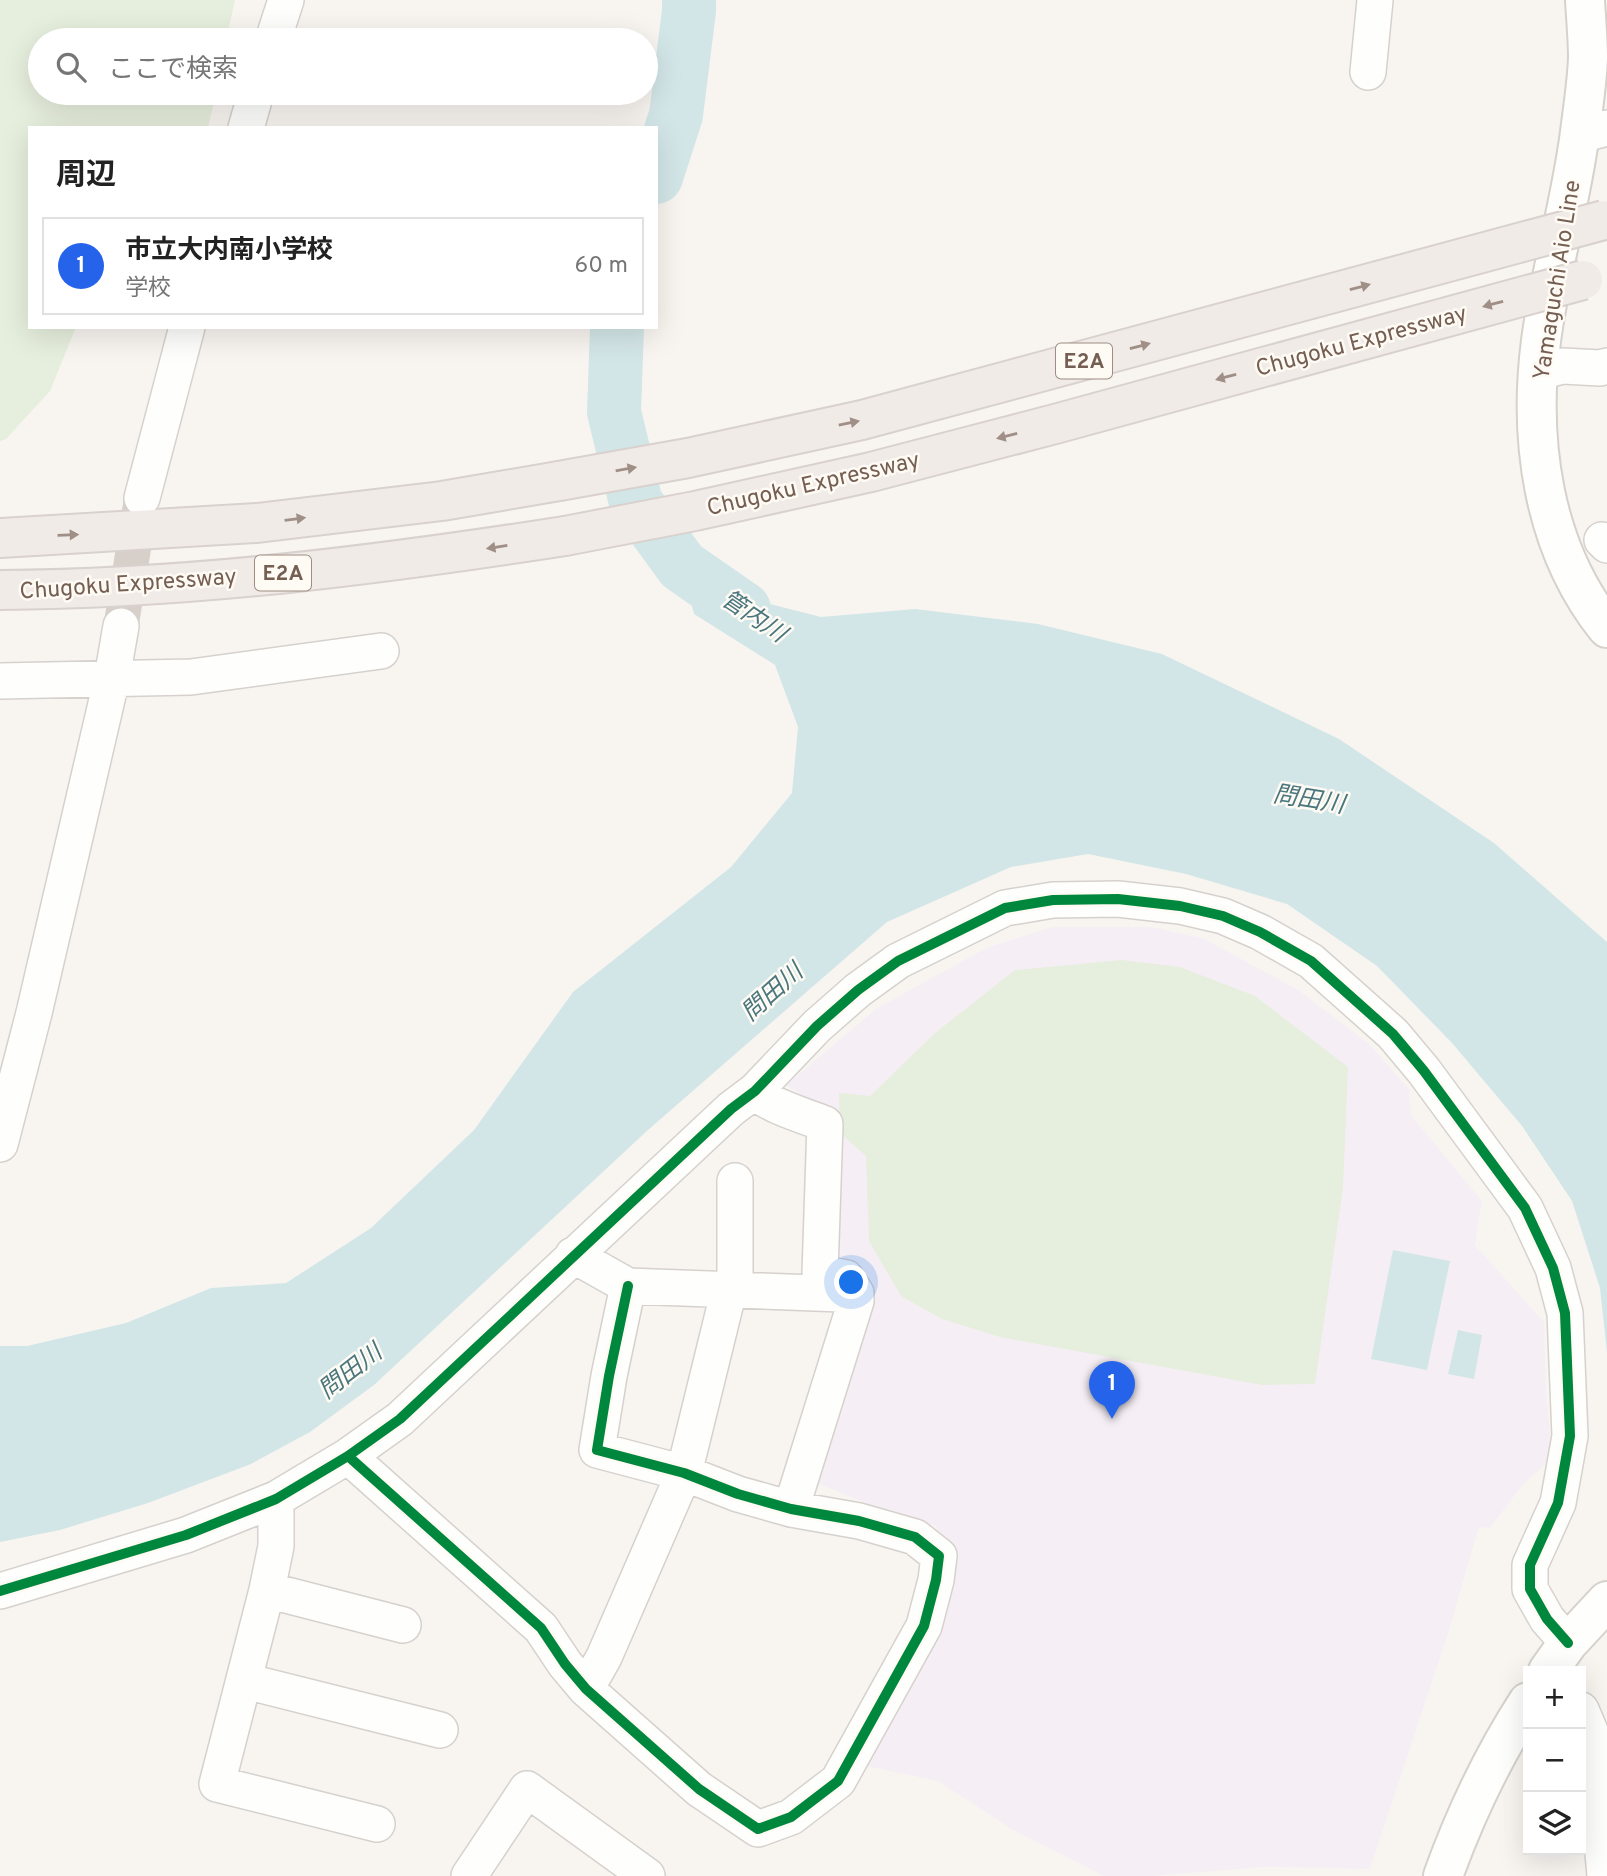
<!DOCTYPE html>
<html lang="ja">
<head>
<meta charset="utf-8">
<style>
  :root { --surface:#fff; --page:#f6f6f6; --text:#222; --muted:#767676; --line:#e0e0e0; --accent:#2563eb }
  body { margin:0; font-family:Overpass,"Noto Sans JP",sans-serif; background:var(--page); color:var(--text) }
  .controls { position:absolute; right:21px; bottom:21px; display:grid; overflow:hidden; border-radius:0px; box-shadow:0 7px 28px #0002 }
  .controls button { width:63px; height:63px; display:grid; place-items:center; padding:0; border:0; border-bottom:2px solid var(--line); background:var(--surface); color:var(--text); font:35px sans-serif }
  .you { position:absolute; left:852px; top:1283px; width:24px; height:24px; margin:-18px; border:5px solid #fff; border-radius:50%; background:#1a73e8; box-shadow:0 0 0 10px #1a73e833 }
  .badge { display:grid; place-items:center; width:46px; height:46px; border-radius:50%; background:var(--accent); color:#fff; font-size:23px; font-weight:700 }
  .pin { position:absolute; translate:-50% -58px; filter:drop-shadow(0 2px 4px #0008) }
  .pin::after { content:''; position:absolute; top:37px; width:24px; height:21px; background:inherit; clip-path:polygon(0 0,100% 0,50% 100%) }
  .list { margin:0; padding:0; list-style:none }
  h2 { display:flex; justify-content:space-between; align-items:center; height:91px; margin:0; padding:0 28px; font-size:30px }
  h2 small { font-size:23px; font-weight:400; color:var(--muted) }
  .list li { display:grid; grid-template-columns:46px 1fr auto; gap:21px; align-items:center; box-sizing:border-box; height:98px; margin:0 14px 14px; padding:0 14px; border:2px solid var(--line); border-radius:0px }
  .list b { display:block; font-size:26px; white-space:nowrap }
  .list p { margin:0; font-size:23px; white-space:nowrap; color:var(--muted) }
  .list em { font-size:23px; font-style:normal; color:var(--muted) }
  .icon { flex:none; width:38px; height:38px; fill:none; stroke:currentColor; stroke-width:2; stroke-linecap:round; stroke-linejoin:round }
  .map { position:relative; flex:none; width:1607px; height:1876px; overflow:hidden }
  .search { position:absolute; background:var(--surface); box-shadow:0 7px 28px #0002; left:28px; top:28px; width:630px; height:77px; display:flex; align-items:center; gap:18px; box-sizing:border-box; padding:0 24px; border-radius:38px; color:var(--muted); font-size:26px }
  .panel { position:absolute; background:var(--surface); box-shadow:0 7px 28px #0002; left:28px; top:126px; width:630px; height:203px; border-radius:0px }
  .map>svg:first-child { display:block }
  .education { fill:#f5eff5 }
  .green { fill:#e6eedd }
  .water { fill:#d3e6e7 }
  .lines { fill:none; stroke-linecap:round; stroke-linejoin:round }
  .river { stroke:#d3e6e7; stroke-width:54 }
  .street-tunnel { stroke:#d7cfc9; stroke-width:35; stroke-dasharray:35 18; stroke-linecap:butt }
  .street-casing { stroke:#d6d1cc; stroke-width:38 }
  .secondary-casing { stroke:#d6d1cb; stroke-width:42 }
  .highway-casing { stroke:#d9d1ce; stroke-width:42 }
  .street { stroke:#fefefd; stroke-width:35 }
  .secondary { stroke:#fefefd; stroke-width:38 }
  .highway { stroke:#f1ebe8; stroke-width:38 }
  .highway-bridge-casing { stroke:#d9d1ce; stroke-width:42; stroke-linecap:butt }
  .highway-bridge { stroke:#f1ebe8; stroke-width:38 }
  .cycleway-casing { stroke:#fefaf4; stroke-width:15 }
  .cycleway { stroke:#00873e; stroke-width:10 }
  .oneway { fill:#a08f86 }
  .labels { text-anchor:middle; stroke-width:5; stroke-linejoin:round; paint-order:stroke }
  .shield { fill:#fefaf4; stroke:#9e8d83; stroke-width:2 }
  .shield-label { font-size:21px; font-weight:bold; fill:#755e52 }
  .street-label { font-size:23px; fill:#755e52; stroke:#fefaf4 }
  .water-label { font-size:24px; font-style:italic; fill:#4a767e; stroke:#fefaf4 }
</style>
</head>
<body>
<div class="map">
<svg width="1607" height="1876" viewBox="0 0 1607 1876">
  <rect width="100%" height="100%" fill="#f8f5f1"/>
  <!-- education -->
  <path class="education" d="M 1052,927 L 1152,927 L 1205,939 L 1300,991 L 1369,1044 L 1409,1089 L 1411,1115 L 1482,1201 L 1475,1245 L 1544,1322 L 1546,1386 L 1552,1459 L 1524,1483 L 1490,1528 L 1479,1527 L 1447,1637 L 1370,1869 L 1264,1867 L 1154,1876 L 1104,1876 L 1013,1830 L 938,1781 L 855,1764 L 947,1551 L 936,1526 L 910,1521 L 809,1480 L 864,1302 L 827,1260 L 835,1116 L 786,1085 L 876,1009 L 986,948 Z"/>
  <!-- green -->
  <path class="green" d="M 0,0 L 235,0 L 226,40 L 40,40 L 40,93 L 216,93 L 208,128 L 30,128 L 30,327 L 76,327 L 50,391 L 6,439 L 0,441 Z
    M 1122,960 L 1180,967 L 1255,996 L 1348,1067 L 1343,1188 L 1315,1384 L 1262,1385 L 1000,1337 L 942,1319 L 901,1296 L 869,1241 L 866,1156 L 840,1133 L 839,1093 L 870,1096 L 935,1033 L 1015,970 Z"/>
  <!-- water -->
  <path class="water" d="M 682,566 L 750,599 L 821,617 L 915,609 L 1038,624 L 1162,654 L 1339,739 L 1494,843 L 1607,942 L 1607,1353 L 1600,1288 L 1572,1201 L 1522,1126 L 1452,1043 L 1377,966 L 1287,904 L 1186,874 L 1088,854 L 1011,867 L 887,922 L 648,1130 L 374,1385 L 310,1432 L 251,1464 L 148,1503 L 60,1530 L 0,1542 L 0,1346 L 27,1346 L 126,1323 L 211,1288 L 286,1283 L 371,1228 L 474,1130 L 573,992 L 731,867 L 792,793 L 798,727 L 775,665 L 694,614 Z
    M 1393,1250 L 1450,1261 L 1427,1370 L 1371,1359 Z
    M 1458,1330 L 1482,1335 L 1474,1379 L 1448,1374 Z"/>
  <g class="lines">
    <!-- river -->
    <path class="river" d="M 656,177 L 676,115 L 689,11 L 689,0
      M 617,327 L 614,412 L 636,503 L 682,566 L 744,609"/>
    <!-- street-tunnel -->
    <path class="street-tunnel" d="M 121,626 L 141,502"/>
    <defs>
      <path id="street" d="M 273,40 L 286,0
        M 1368,72 L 1375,0
        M 246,128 L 256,93
        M 1580,135 L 1607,128
        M 1538,372 L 1563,366 L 1600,368 L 1607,366
        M 142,498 L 187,327
        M 1602,540 L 1607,545
        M 0,681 L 191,677 L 381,651
        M 755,1091 C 768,1106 806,1116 825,1124 L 820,1273 L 846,1278 L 856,1293 L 856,1301 L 791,1509
        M 0,1144 L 34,1013 L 112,678 L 121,626
        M 735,1181 L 735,1290
        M 573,1255 L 628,1286 L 841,1294
        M 348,1456 L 541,1628 L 565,1664 L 586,1689 L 699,1789 L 758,1829 L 791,1817 L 838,1781 L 924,1626 L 936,1580 L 939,1556 L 915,1537 L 859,1521 L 791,1509 L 738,1494 L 684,1473 L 597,1450 L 609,1376 L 628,1286
        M 276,1499 L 276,1546 L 267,1590 L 217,1784 L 377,1824
        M 267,1590 L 403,1625
        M 0,1591 L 186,1535 L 276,1499 L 348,1456 L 400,1419 L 731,1109 L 755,1091 L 817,1026 L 858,990 L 898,961 L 1005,908 L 1053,900 L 1118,899 L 1180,906 L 1223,916 L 1260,932 L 1311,961 L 1393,1034 L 1424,1071 L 1525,1208 L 1553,1268 L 1565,1313 L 1570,1436 L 1558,1503 L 1530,1565 L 1530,1589 L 1547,1619 L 1568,1643
        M 245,1681 L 440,1730
        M 586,1689 L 604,1657 L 684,1473 L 729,1290
        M 1581,1710 L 1593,1738 L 1605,1876
        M 469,1876 L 527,1789 L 647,1876"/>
      <path id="secondary" d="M 1585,0 C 1586,19 1588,39 1588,58 C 1587,83 1583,108 1580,132 C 1571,203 1550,271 1541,341 C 1528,441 1543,548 1607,628
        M 1548,1671 L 1568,1643 L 1607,1601
        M 1443,1876 C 1465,1815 1493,1756 1528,1702"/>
      <path id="highway" d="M 0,538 L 257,523 L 442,501 L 559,481
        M 0,590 C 189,589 378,565 565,536"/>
    </defs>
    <!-- street casing -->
    <use href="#street" class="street-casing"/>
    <!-- secondary casing -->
    <use href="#secondary" class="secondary-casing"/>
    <!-- highway casing -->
    <use href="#highway" class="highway-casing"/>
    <!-- street -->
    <use href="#street" class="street"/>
    <!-- secondary -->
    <use href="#secondary" class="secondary"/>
    <!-- highway -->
    <use href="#highway" class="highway"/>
    <defs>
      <path id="highway-bridge" d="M 559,481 L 688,458 L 862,420 L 1604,220
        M 565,536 L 695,511 L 871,472 L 1055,424 L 1583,280"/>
    </defs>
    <!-- highway-bridge casing -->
    <use href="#highway-bridge" class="highway-bridge-casing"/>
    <!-- highway-bridge -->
    <use href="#highway-bridge" class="highway-bridge"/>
    <defs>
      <path id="cycleway" d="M 348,1456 L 541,1628 L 565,1664 L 586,1689 L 699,1789 L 758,1829 L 791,1817 L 838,1781 L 924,1626 L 936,1580 L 939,1556 L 915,1537 L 859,1521 L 791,1509 L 738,1494 L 684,1473 L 597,1450 L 609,1376 L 628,1286
        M 0,1591 L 186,1535 L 276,1499 L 348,1456 L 400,1419 L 731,1109 L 755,1091 L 817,1026 L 858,990 L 898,961 L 1005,908 L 1053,900 L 1118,899 L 1180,906 L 1223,916 L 1260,932 L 1311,961 L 1393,1034 L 1424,1071 L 1525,1208 L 1553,1268 L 1565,1313 L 1570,1436 L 1558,1503 L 1530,1565 L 1530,1589 L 1547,1619 L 1568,1643"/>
    </defs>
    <!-- cycleway casing -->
    <use href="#cycleway" class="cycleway-casing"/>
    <!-- cycleway -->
    <use href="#cycleway" class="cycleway"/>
  </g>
  <!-- one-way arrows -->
  <defs><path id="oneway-solid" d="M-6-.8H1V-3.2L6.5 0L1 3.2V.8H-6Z" transform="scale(1.75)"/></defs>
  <g class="oneway">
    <use href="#oneway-solid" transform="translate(1360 287) rotate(-15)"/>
    <use href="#oneway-solid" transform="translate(1493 304) rotate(165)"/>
    <use href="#oneway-solid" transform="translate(1140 346) rotate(-15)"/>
    <use href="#oneway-solid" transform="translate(1226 377) rotate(165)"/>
    <use href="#oneway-solid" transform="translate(849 423) rotate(-12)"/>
    <use href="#oneway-solid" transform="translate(1007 436) rotate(166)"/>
    <use href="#oneway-solid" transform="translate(626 469) rotate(-10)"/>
    <use href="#oneway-solid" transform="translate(295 519) rotate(-7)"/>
    <use href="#oneway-solid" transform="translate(68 535) rotate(-2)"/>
    <use href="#oneway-solid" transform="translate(497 547) rotate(171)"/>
  </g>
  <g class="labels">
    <!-- shield labels -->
    <g class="shield">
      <rect x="1056" y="343.5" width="56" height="35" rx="5"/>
      <rect x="255" y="555.5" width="56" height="35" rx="5"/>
    </g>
    <g class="shield-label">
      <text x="1084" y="368">E2A</text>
      <text x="283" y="580">E2A</text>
    </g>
    <!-- street labels -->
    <g class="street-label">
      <text transform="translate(1556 280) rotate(-81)" y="8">Yamaguchi Aio Line</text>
      <text transform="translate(1361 340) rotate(-15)" y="8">Chugoku Expressway</text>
      <text transform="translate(813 483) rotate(-13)" y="8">Chugoku Expressway</text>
      <text transform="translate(128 583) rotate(-4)" y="8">Chugoku Expressway</text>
    </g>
    <!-- water labels -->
    <g class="water-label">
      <text transform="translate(754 616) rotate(34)" y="8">管内川</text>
      <text transform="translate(1309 799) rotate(9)" y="8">問田川</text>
      <text transform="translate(772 992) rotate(-42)" y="8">問田川</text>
      <text transform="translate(350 1371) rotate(-38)" y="8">問田川</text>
    </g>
  </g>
</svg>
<div class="controls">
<button>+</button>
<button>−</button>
<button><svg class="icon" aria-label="layers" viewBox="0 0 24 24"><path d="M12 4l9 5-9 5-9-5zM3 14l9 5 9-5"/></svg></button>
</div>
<div class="you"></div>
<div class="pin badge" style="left:1112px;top:1419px">1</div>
<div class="search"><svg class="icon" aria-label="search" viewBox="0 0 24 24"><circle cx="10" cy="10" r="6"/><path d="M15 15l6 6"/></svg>ここで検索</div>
<section class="panel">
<h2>周辺<small></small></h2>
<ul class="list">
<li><span class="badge">1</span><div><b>市立大内南小学校</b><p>学校</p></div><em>60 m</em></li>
</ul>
</section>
</div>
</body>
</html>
